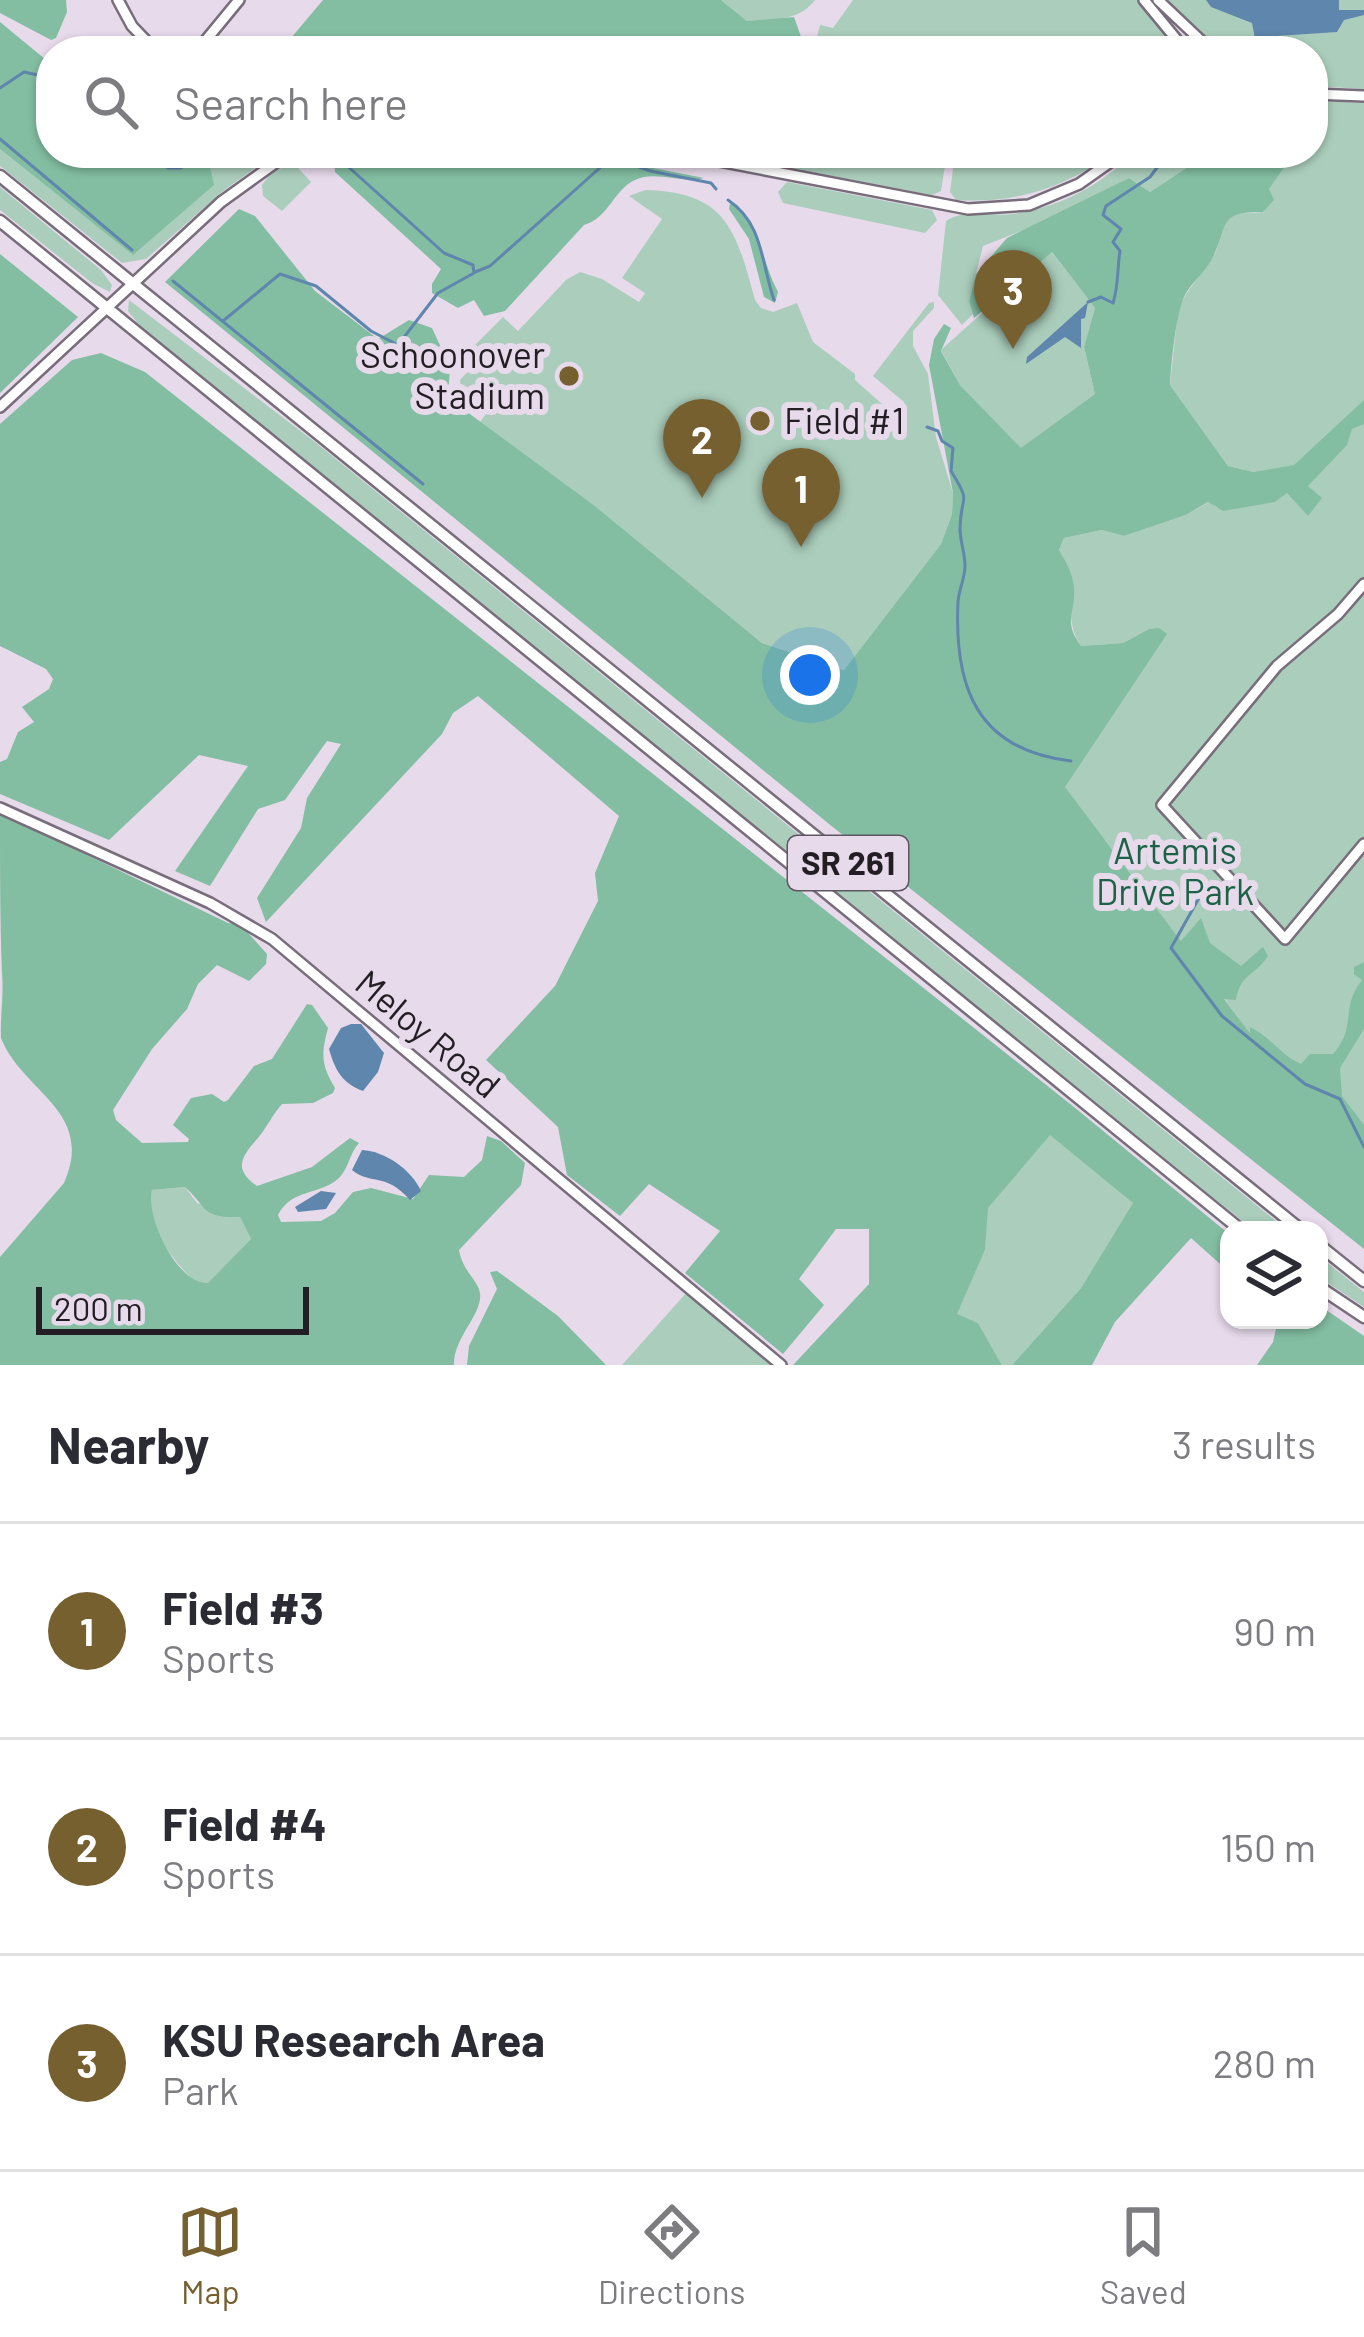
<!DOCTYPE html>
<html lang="en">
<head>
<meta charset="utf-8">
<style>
  :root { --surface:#fff; --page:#f2f2f3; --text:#2b2b33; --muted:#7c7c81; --line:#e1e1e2; --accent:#766030 }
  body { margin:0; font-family:Barlow,sans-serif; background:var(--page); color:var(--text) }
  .controls { position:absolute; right:36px; bottom:36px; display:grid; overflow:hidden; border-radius:24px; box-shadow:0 3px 9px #0004 }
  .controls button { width:108px; height:108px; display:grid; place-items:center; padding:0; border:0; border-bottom:3px solid var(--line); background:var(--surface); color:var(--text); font:60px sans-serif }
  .scale { position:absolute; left:36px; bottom:30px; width:273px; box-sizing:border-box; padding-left:12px; border:6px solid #231e24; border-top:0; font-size:33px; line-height:42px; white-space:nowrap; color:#231e24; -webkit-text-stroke:9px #e7daeb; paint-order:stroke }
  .you { position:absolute; left:810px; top:675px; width:42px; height:42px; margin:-30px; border:9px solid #fff; border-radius:50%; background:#1a73e8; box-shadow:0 0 0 18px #1a73e833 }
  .badge { display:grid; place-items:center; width:78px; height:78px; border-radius:50%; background:var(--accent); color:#fff; font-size:39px; font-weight:700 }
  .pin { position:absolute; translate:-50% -99px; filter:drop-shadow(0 3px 6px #0008) }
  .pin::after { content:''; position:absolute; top:63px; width:42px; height:36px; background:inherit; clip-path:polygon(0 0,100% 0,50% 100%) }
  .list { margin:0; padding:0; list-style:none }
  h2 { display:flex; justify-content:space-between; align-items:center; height:156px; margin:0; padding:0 48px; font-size:51px }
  h2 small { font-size:39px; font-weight:400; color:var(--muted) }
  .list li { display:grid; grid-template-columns:78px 1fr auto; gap:36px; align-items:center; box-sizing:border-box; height:216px; padding:0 48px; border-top:3px solid var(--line) }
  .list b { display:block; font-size:45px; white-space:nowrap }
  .list p { margin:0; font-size:39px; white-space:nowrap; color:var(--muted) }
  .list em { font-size:39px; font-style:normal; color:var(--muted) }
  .icon { flex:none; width:66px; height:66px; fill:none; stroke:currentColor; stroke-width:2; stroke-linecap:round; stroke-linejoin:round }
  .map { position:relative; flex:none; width:1364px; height:1365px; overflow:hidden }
  .search { position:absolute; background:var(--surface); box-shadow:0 3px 9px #0004; left:36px; right:36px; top:36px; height:132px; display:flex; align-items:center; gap:30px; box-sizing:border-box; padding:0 42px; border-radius:48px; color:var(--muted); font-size:45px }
  .sheet { height:804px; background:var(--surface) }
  nav { display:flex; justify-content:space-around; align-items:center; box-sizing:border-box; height:168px; border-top:3px solid var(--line); background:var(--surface); font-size:33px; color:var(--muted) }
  nav a { display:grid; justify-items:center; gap:6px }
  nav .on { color:var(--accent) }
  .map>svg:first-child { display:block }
  .green { fill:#abcebc }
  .forest { fill:#83bea2; fill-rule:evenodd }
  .water { fill:#5f86ad }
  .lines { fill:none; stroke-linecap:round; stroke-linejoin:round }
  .stream { stroke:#5f86ad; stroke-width:3 }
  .minor-casing { stroke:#786d7b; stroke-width:14 }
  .major-casing { stroke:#786d7b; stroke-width:15 }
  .minor { stroke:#fff; stroke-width:9 }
  .major { stroke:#fff; stroke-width:10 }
  .poi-dot { fill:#766030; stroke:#e7daeb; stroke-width:4.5 }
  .labels { text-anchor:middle; stroke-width:12; stroke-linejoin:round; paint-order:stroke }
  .shield { fill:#e7daeb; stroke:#5e5660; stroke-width:3 }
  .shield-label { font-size:33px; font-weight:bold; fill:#231e24 }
  .poi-label { font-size:36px; fill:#231e24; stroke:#e7daeb; text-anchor:end }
  .park-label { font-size:36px; fill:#1b6247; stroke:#e7daeb }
  .street-label { font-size:36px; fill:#231e24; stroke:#e7daeb }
</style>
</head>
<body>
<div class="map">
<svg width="1364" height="1365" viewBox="0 0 1364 1365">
  <rect width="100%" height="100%" fill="#e7daeb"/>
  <!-- green -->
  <path class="green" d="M 721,0 L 815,0 C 799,22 771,19 747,21 Z
    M 853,0 L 1139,0 L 1177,51 L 823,51 L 817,37 L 820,25 L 833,28 Z
    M 1164,0 L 1364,0 L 1364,89 L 1313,86 L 1313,51 L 1219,51 Z
    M 1313,101 L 1364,103 L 1364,1185 L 1105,840 L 1071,822 L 1059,765 L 1149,629 L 1123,643 L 1081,646 C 1061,617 1079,582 1059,550 L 1064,538 L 1102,530 L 1124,536 L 1186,515 L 1209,502 L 1217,508 L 1254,472 L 1228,466 L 1170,385 L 1178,309 L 1186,294 L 1215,254 L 1226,221 L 1234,214 L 1264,212 L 1268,189 L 1294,153 L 1313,153 L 1313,127 L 1317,120 L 1313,119 Z
    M 0,149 L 133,254 L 213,185 L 207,153 L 276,153 L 223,191 L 146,259 L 122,263 L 0,166 Z
    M 711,153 L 947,153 L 941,191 L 932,195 Z
    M 955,153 L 1112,153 C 1065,188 1015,204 956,200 L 950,192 Z
    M 1133,153 L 1209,153 L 1150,192 L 1129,178 L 1052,219 L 983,246 L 969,301 L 973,314 L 962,325 L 938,295 L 946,221 C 963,209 992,217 1013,214 C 1060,207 1100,186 1133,153 Z
    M 287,165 L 298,168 L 311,182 L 282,211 L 263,196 L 262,185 L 270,174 Z
    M 787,182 L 932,210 L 937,220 L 925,233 L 783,203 L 778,192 Z
    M 0,187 L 101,270 L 112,285 L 110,292 L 92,283 L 0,210 Z
    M 645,190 C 727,192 736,230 755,300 L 761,308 L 773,312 L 797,303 L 813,342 L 855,374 L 855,380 L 891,412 L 904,407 L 904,402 L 873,376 L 929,303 L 934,302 L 934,308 L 913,331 L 913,346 L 928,374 L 936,437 L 953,493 L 952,514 L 941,544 L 844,670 L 762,643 L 595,506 L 480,422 L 491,407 L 479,411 L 462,396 L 460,380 L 481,357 L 472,348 L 503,317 L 518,331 L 566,280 L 580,272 L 602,279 L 639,302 L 645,293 L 622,278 L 662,219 L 629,196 Z
    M 1051,251 L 1095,308 L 1084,347 L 1095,394 L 1021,449 L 960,385 L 941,350 Z
    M 129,300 L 315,442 L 1287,1230 L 1254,1230 L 1208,1194 L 144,331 L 128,311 Z
    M 1050,1134 L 1134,1202 L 1081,1288 L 1012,1365 L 1002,1365 L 978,1323 L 956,1315 L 985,1250 L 987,1208 Z
    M 185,1187 L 197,1203 L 240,1217 L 251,1239 L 208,1284 L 197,1284 C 174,1262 143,1224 152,1190 Z
    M 1319,1256 L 1364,1292 L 1364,1307 L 1319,1277 Z
    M 687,1292 L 772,1365 L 622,1365 Z"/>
  <!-- forest -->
  <path class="forest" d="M 0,0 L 66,0 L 67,12 L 56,38 L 51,40 L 0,13 Z
    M 323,0 L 721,0 L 747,21 L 794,17 L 806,51 L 280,51 Z
    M 0,22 L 51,64 L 51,153 L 160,153 L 169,160 L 178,153 L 207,153 L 214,185 L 133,255 L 0,149 Z
    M 339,153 L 576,153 L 704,178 C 683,184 655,170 635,180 C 613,190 610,217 584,225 L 505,311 L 484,316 L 474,300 L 458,308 L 432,293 L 432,284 L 441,269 L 335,172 L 334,155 Z
    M 1209,153 L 1294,153 L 1269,189 L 1274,200 L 1263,212 C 1219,212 1229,222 1214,255 C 1208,269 1194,280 1186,293 C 1176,309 1171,365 1170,385 L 1228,466 L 1254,472 L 1294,465 L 1364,400 L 1364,424 L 1352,429 L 1347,445 L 1308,486 L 1322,498 L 1308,516 L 1287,493 L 1275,502 L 1223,511 L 1208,502 L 1186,515 L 1124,536 L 1102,530 L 1064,538 L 1059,550 C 1066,562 1073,574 1074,588 C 1076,615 1062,619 1081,646 L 1123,643 L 1149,629 L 1159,628 L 1167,634 L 1065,787 L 1181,941 L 1201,918 L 1210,943 L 1241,966 L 1263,947 L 1268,956 C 1255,976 1240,974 1236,1000 L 1224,999 L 1250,1033 L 1250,1027 C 1270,1036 1281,1056 1301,1064 L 1310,1054 L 1333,1054 C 1358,1026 1339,1009 1362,980 L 1354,974 L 1354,967 L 1364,962 L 1364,1029 L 1340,1068 L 1342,1096 L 1364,1125 L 1364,1249 L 829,824 L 165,282 L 239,209 L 255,216 L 315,291 L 378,339 L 409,320 L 432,328 L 450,367 L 448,398 L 595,506 L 762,643 L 844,670 L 941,544 L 952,514 L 953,493 L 929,365 L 934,339 L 944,324 L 951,328 L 941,351 L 960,385 L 1021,448 L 1095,394 L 1084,347 L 1095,308 L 1052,252 L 974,318 L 969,301 L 976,274 L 1007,238 L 1129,178 L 1150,192 Z
    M 730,203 C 760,221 762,263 778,292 L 775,303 L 764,297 L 749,239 L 729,209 Z
    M 0,254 L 78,317 L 0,393 Z
    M 101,353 L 145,372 L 1074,1107 L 1229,1234 L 1229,1272 L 1191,1238 L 1115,1322 L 1092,1365 L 1012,1365 L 1081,1288 L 1133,1203 L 1050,1135 L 988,1208 L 985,1250 L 957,1314 L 978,1323 L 1002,1365 L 793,1365 L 869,1284 L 869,1229 L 836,1229 L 799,1279 L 824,1305 L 783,1354 L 685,1273 L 720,1231 L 649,1184 L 620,1216 L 567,1175 L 558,1127 L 486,1060 L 555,986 L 598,901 L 595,873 L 619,816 L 478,696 L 453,713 L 442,734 L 266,922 L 257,898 L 301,828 L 307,798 L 341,744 L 327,741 L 285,800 L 258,809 L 210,886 L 175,871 L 248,766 L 199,755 L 109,840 L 0,794 L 0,762 L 7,759 L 18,732 L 34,722 L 22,707 L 49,689 L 53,679 L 46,669 L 0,646 L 0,424 L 72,360 Z
    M 0,813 L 228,923 L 240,924 L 267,954 L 266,964 L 249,981 L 217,965 L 198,984 L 187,1009 L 152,1049 L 113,1110 L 116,1120 L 142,1143 L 188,1142 L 189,1139 L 173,1125 L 191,1098 L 212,1094 L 224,1102 L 228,1100 L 254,1066 L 272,1059 L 307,1004 L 312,1005 L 328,1028 C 321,1054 321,1065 335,1088 L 333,1093 L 313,1103 L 282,1104 C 273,1114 267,1127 258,1138 C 241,1157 233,1169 257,1186 L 312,1167 L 350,1138 L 359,1143 C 349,1154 349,1168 339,1178 C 319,1196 292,1188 278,1215 L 281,1222 L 321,1221 L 335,1213 L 353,1192 L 371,1188 L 413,1199 L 429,1175 L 464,1177 L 482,1160 L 487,1136 L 501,1141 L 525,1163 L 521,1185 L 459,1250 C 463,1272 478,1280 480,1293 C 483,1314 453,1338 454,1365 L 0,1365 L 0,1257 L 64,1183 C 96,1111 22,1092 1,1038 C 0,1019 4,993 2,973 C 0,921 0,866 0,813 ZM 185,1187 C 209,1209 201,1218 240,1217 L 251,1239 L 208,1283 C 178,1285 145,1217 152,1190 Z
    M 497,1271 L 558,1316 L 606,1365 L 467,1365 L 469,1346 L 497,1289 L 490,1272 Z
    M 1319,1305 L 1364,1336 L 1364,1365 L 1257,1365 L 1273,1342 L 1278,1320 L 1319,1320 Z"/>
  <!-- water -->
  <path class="water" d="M 1206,0 L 1339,0 L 1339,10 L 1364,10 L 1364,15 L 1344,20 L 1337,32 L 1262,37 L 1256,44 L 1252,23 L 1211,7 Z
    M 1088,302 L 1085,318 L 1081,319 L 1081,348 L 1065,337 L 1026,364 L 1027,357 Z
    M 351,1024 L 361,1024 L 384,1053 L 378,1072 L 363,1091 C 342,1083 335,1070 329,1049 L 341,1028 Z
    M 362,1150 C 385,1151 412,1170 421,1191 L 410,1200 C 384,1171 372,1186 352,1170 Z
    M 321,1191 L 336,1193 L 326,1209 L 298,1212 L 295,1207 Z"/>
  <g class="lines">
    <!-- stream -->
    <path class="stream" d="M 1250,49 L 1255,41
      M 0,88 L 24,72 L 51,78
      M 0,139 L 132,250
      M 149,153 L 168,168 L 181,168 L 195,153
      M 728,200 C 763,223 761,262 774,300
      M 475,272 L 490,266 L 612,157 L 650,171 L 711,183 L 716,189
      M 173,281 L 423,484
      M 1088,302 L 1101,297 L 1113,303 C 1119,284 1117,269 1120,251 L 1113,242 L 1121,229 L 1103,215 L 1106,206 L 1150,177 L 1168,153
      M 223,321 L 280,274 L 316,286 L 371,331 L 398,345 L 438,293 L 474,273 L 473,265 L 444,253 L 333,153
      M 927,427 L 938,431 L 942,441 L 953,448 L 951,471 C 973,506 960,494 960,529 C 960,541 965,553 965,566 C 965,578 959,589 958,602 C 954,686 976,750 1071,761
      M 1204,879 L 1204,889 L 1171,948 L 1222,1016 L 1305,1084 L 1340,1099 L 1364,1147"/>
    <defs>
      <path id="minor" d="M 118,0 L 132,26 L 156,51
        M 1144,0 L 1186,51
        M 1158,0 L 1212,51
        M 197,51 L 239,0
        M 1313,94 L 1364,96
        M 677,153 L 968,209 L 1029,205 L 1079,184 L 1123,153
        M 0,407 L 221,202 L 289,153
        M 1364,584 L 1338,614 L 1277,666 L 1162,805 L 1285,939 L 1364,844
        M 0,808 L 210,903 L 272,939 L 781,1365"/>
      <path id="major" d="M 0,176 L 1301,1230
        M 0,221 L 1241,1230
        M 1319,1245 L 1364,1281
        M 1319,1287 L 1364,1317"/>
    </defs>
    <!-- minor casing -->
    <use href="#minor" class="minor-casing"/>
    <!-- major casing -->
    <use href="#major" class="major-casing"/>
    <!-- minor -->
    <use href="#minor" class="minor"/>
    <!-- major -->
    <use href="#major" class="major"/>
  </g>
  <!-- markers -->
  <g class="poi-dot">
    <circle cx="569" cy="376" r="12"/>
    <circle cx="760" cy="421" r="12"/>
  </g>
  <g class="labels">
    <!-- shield labels -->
    <rect class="shield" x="788" y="836" width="120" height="54" rx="9"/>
    <g class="shield-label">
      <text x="848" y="875">SR 261</text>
    </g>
    <!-- poi labels -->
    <g class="poi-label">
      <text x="545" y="368">Schoonover<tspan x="545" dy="41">Stadium</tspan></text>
      <text x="784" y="434" text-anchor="start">Field #1</text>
    </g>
    <!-- park labels -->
    <g class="park-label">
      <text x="1175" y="864">Artemis<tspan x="1175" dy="41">Drive Park</tspan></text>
    </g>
    <!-- street labels -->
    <g class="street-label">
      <text transform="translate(428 1034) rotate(40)" y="13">Meloy Road</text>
    </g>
  </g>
</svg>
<div class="controls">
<button><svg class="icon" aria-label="layers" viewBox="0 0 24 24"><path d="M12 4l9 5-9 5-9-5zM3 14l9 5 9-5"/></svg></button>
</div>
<div class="scale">200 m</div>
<div class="you"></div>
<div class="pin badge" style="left:801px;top:547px">1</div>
<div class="pin badge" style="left:702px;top:498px">2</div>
<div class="pin badge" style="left:1013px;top:349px">3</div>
<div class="search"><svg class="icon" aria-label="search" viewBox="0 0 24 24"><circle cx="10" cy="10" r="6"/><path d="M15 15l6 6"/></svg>Search here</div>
</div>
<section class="sheet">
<h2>Nearby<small>3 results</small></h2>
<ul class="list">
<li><span class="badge">1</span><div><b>Field #3</b><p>Sports</p></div><em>90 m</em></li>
<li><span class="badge">2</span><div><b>Field #4</b><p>Sports</p></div><em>150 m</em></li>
<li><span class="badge">3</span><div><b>KSU Research Area</b><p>Park</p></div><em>280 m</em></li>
</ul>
</section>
<nav>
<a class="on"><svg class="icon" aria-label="map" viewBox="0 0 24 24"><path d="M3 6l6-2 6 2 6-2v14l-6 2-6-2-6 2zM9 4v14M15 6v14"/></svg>Map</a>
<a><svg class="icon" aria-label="directions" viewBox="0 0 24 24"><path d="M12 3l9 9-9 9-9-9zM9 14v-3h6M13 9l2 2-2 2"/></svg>Directions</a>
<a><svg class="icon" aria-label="saved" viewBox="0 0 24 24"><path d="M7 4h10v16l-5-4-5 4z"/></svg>Saved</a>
</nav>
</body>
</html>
